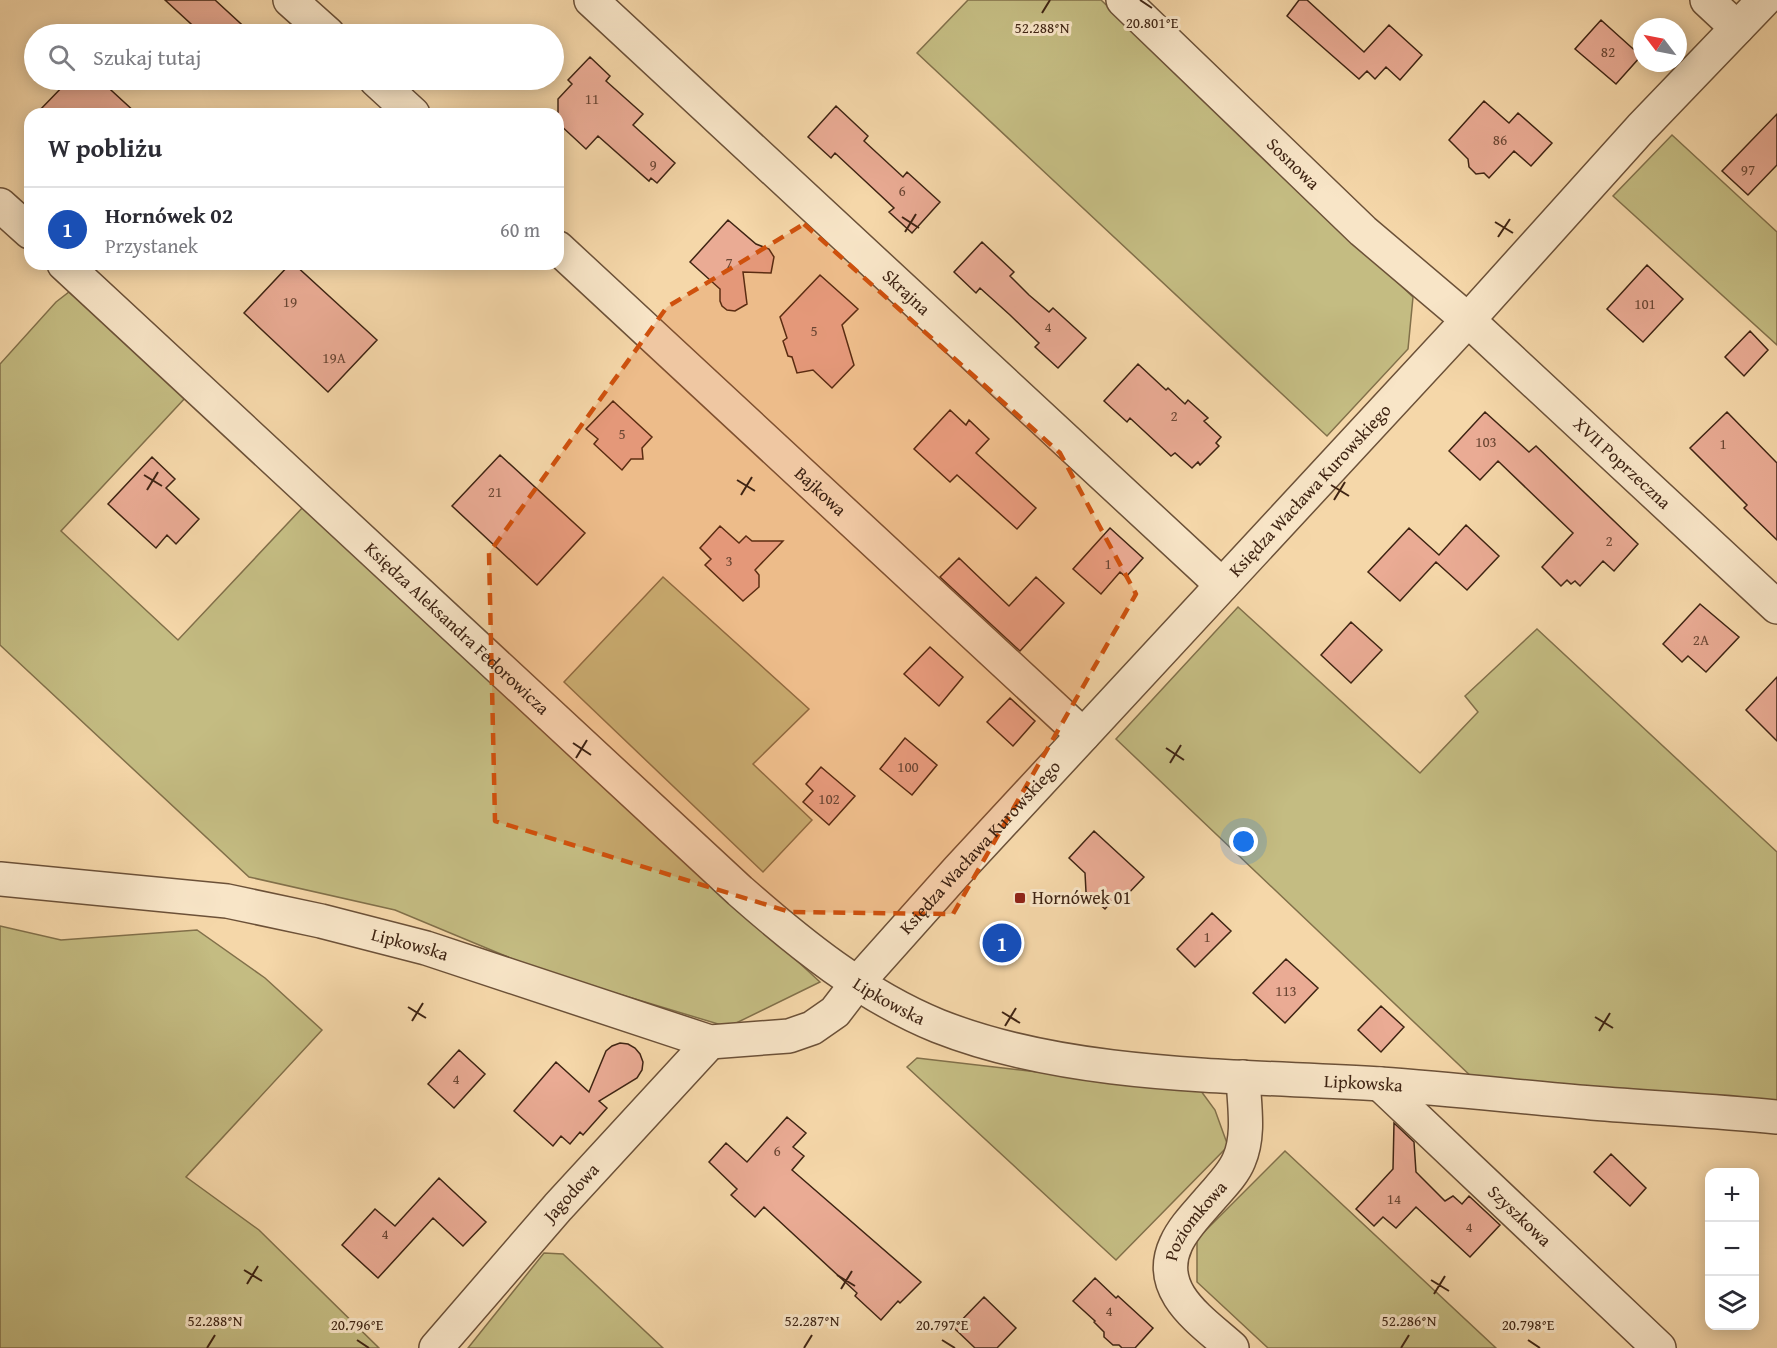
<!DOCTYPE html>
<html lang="pl">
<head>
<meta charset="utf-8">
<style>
  :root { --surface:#fff; --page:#f7f7f7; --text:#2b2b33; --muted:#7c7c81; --line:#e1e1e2; --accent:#2563eb }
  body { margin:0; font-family:"Gentium Book Plus",serif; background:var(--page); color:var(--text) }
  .controls { position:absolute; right:18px; bottom:18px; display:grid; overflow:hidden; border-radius:12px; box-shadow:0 3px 15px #0003 }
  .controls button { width:54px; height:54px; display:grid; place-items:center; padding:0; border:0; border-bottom:2px solid var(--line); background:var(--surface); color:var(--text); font:30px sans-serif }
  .compass { position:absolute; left:1633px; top:18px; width:54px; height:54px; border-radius:50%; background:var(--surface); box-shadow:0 3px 15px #0003; rotate:302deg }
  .you { position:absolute; left:1244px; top:842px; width:21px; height:21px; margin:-15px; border:4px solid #fff; border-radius:50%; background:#1a73e8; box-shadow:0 0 0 9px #1a73e833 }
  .badge { display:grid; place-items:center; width:39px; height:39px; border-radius:50%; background:var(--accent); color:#fff; font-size:20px; font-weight:700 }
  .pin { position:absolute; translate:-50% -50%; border:3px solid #fff; box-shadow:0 2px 6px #0006 }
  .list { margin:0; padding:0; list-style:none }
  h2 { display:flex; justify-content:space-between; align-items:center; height:78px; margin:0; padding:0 24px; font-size:26px }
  h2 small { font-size:20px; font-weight:400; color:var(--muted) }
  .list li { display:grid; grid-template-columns:39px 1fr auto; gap:18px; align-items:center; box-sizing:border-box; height:84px; padding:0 24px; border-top:2px solid var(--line) }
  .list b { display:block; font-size:22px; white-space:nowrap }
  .list p { margin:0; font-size:20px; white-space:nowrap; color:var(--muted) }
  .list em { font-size:20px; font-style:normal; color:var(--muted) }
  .icon { flex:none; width:33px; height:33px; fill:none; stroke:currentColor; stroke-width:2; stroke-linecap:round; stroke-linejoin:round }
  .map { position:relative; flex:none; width:1777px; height:1348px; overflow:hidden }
  .search { position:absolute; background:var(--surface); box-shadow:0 3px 15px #0003; left:24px; top:24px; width:540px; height:66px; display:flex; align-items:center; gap:15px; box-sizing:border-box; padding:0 21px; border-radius:33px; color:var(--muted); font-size:22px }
  .panel { position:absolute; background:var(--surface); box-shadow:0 3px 15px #0003; left:24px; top:108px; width:540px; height:162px; border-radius:18px }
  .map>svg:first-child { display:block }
  .green { fill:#c4bc82; stroke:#82704a; stroke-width:1.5 }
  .building { fill:#eaab94; stroke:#3f2413; stroke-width:1.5 }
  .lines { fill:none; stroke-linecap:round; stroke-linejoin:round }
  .minor-casing { stroke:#6c5138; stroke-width:36 }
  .tertiary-casing { stroke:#6c5138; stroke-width:36 }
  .minor { stroke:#f8e5c7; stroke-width:33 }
  .tertiary { stroke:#f8e5c7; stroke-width:33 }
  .marked { fill:#cf510d; fill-opacity:0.2; stroke:#cf510d; stroke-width:4.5; stroke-dasharray:12 8; stroke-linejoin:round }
  .ticks { fill:none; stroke:#3f2413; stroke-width:2 }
  .poi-dot { fill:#8f2418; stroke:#f8e5c7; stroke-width:2 }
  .labels { text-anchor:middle; stroke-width:6; stroke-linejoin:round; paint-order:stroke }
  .number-label { font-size:15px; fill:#6a4633 }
  .street-label { font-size:18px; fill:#3f2413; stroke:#f8e5c7 }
  .poi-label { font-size:18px; fill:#3f2413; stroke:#f8e5c7; text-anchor:start }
  .ticks-label { font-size:15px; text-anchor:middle; fill:#3f2413; stroke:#f8e5c7; stroke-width:6; stroke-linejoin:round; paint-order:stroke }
</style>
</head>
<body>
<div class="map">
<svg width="1777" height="1348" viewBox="0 0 1777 1348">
  <rect width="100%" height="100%" fill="#f5d7a9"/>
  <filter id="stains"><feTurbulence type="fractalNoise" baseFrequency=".00333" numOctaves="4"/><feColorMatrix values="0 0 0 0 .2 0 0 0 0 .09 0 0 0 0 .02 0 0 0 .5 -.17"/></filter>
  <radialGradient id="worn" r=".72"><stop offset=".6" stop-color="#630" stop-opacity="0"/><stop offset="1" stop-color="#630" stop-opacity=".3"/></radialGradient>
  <!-- green -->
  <path class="green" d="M 968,0 L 1101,0 L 1413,297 L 1408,349 L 1327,436 L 917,53 Z
    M 1672,135 L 1777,232 L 1777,345 L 1613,196 Z
    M 69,292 L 186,397 L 61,531 L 178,640 L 304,506 L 820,982 L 728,1027 L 539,970 L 395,910 L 249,877 L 0,645 L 0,364 L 56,302 Z
    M 663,577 L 809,709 L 753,764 L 812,820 L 763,872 L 564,682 Z
    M 1238,607 L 1420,773 L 1478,712 L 1465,696 L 1537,629 L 1777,852 L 1777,1105 L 1475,1080 L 1116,739 Z
    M 0,926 L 61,940 L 197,930 L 265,978 L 322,1030 L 186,1177 L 259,1230 L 379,1348 L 0,1348 Z
    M 917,1058 L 1201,1091 L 1215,1110 L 1228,1146 L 1116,1260 L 907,1067 Z
    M 1285,1151 L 1496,1348 L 1268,1348 L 1197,1282 L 1197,1239 Z
    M 544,1253 L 563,1254 L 663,1348 L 468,1348 Z"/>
  <!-- building -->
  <path class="building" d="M 165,0 L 215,0 L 252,34 L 202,34 Z
    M 1299,0 L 1307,0 L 1364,52 L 1389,25 L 1422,55 L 1400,80 L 1386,67 L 1375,79 L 1367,71 L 1359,79 L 1287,16 Z
    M 1601,20 L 1641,56 L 1616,84 L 1575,49 Z
    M 590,57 L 610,76 L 606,81 L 643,114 L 633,125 L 675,163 L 657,183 L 651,178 L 649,181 L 598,136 L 586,149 L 558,123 L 558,99 L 572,84 L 568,80 Z
    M 69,80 L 100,80 L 137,114 L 36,114 Z
    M 1484,101 L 1509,123 L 1518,113 L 1552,143 L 1531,166 L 1514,151 L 1489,178 L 1484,173 L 1476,174 L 1469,167 L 1468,159 L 1449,140 Z
    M 836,106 L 868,136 L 864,141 L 903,177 L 907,172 L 940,202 L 912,233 L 889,212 L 894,208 L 864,180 L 835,153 L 831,158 L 808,137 Z
    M 1777,114 L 1777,165 L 1748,195 L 1722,171 Z
    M 728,220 L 756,244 L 769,249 L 774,257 L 771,273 L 743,272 L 747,304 L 735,311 L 727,310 L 722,306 L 720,301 L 720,289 L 690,262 Z
    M 982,242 L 1014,272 L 1010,276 L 1029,295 L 1049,312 L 1053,308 L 1086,338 L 1058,368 L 1035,347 L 1039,343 L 1010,315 L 980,288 L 976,293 L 954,272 Z
    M 290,264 L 294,264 L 377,340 L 328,392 L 244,313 Z
    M 1647,265 L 1683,299 L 1643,342 L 1607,309 Z
    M 820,275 L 858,309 L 842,325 L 854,365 L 832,388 L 813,370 L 797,373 L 792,357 L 788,356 L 783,341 L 787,338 L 780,317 Z
    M 1750,331 L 1768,350 L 1744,376 L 1725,357 Z
    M 1138,364 L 1166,390 L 1168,388 L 1185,404 L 1188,400 L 1208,418 L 1204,421 L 1221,437 L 1216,443 L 1219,446 L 1200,465 L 1198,462 L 1192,468 L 1175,453 L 1171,456 L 1130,418 L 1127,422 L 1104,401 Z
    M 613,401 L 652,437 L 642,448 L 643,459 L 631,459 L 622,470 L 594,444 L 598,439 L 586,429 Z
    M 950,410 L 966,425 L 969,420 L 989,439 L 976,453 L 1036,508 L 1017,529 L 957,475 L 950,482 L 914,449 Z
    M 1485,412 L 1529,452 L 1536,446 L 1638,544 L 1614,571 L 1603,561 L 1580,586 L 1575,581 L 1571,584 L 1567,580 L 1561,586 L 1542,567 L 1573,533 L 1498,461 L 1480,480 L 1449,451 Z
    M 1727,412 L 1777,463 L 1777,540 L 1744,508 L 1747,505 L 1690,448 Z
    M 500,455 L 585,533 L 537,585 L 452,506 Z
    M 152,457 L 175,479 L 166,488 L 199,519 L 176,544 L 167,535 L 156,548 L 108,504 Z
    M 1466,525 L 1499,556 L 1467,590 L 1436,562 L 1400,601 L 1368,572 L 1409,528 L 1439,555 Z
    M 720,526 L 739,543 L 746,536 L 752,541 L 783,541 L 755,570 L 759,575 L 759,587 L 743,601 L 705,565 L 711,559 L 700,548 Z
    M 1110,528 L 1143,558 L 1126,577 L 1120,572 L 1101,594 L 1073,569 Z
    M 959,558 L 1009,606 L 1036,577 L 1064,603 L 1020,651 L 940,577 Z
    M 1700,604 L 1739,637 L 1706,672 L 1688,656 L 1682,662 L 1663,644 Z
    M 1351,622 L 1382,650 L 1351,683 L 1321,655 Z
    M 930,647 L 963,677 L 939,706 L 904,674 Z
    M 1777,677 L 1777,741 L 1746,710 Z
    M 1010,698 L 1035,721 L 1013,746 L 987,722 Z
    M 905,738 L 937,765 L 912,795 L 880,769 Z
    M 821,767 L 855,796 L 829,825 L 803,802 L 813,791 L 806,784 Z
    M 1094,831 L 1144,877 L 1124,898 L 1119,893 L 1105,909 L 1086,892 L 1085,873 L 1069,858 Z
    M 1212,913 L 1231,931 L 1195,967 L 1177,949 Z
    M 1286,959 L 1318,988 L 1285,1023 L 1253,993 Z
    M 1381,1006 L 1404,1027 L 1381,1052 L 1358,1030 Z
    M 620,1043 L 628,1044 L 635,1048 L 640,1054 L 643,1062 L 642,1070 L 637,1078 L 599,1101 L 607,1108 L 583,1135 L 580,1132 L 570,1144 L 561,1136 L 553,1146 L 514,1111 L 556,1062 L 589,1092 L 606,1051 L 612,1046 Z
    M 459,1050 L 485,1074 L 454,1108 L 428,1084 Z
    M 787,1117 L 806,1133 L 793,1147 L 804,1156 L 792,1170 L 921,1282 L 900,1303 L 898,1301 L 881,1320 L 855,1296 L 857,1293 L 764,1207 L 755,1217 L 731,1195 L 737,1189 L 709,1162 L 726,1143 L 747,1162 Z
    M 1394,1123 L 1414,1142 L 1416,1172 L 1445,1201 L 1453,1196 L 1462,1204 L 1469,1196 L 1500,1225 L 1470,1257 L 1416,1207 L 1396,1228 L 1383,1217 L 1374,1226 L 1356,1209 L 1393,1169 Z
    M 1611,1154 L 1646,1188 L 1630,1206 L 1594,1172 Z
    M 439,1178 L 486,1222 L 463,1246 L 433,1218 L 378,1278 L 342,1245 L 375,1209 L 395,1226 Z
    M 1095,1278 L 1116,1298 L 1118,1296 L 1153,1328 L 1135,1348 L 1122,1348 L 1119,1345 L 1113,1345 L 1104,1337 L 1104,1332 L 1094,1322 L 1095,1321 L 1073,1301 Z
    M 984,1297 L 1016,1328 L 997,1348 L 975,1348 L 954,1328 Z"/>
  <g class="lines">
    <defs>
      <g id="minor">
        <path d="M 290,0 L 328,34"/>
        <path id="s1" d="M 591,0 L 1222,585"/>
        <path id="s2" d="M 1123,0 L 1363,231 L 1468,320 L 1777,607"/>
        <path d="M 1707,0 L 1737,28"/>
        <path d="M 376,80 L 413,114"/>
        <path id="s3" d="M 558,248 L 1083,735"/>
        <path id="s4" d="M 0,879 L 227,901 L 321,921 L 426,948 L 710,1042 L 789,1036 L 812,1028 L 835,1012 L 858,982 L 958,870 L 1468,320 L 1641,128 L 1764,0"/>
        <path id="s5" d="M 1380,1084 L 1659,1348"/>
        <path id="s6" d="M 436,1348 L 558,1207 L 710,1042"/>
        <path id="s7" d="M 1232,1348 C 1202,1321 1154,1291 1176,1244 C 1183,1228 1197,1214 1209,1200 C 1219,1188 1233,1175 1239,1160 C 1250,1135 1244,1104 1243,1077"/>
      </g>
      <g id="tertiary">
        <path d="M 0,205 L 30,232"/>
        <path id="s8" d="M 64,264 L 740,891 C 799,943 864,996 938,1026 C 1072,1079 1237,1075 1380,1084 C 1451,1089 1521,1097 1592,1103 C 1654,1108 1715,1111 1777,1117"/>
      </g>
    </defs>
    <!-- minor casing -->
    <use href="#minor" class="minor-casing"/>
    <!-- tertiary casing -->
    <use href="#tertiary" class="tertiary-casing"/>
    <!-- minor -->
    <use href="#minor" class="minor"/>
    <!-- tertiary -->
    <use href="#tertiary" class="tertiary"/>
  </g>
  <!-- marked area -->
  <path class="marked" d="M 804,224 L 1060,453 L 1136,594 L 953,914 L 790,912 L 495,821 L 489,553 L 667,307 Z"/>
  <!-- ticks -->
  <path class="ticks" d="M 1140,0 L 1152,8M 1042,13 L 1050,0M 902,217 L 919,228M 1495,222 L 1513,233M 905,232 L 916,214M 1498,237 L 1510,219M 144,475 L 162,486M 737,480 L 755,491M 1331,485 L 1349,496M 147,490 L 158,472M 741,495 L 752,477M 1334,500 L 1345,482M 573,743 L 591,755M 1166,748 L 1184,760M 576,758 L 587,740M 1170,763 L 1181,745M 408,1007 L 426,1018M 1002,1012 L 1020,1023M 1595,1017 L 1613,1028M 412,1021 L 423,1003M 1005,1026 L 1016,1008M 1599,1031 L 1610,1013M 244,1270 L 262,1281M 837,1275 L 855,1286M 1431,1280 L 1449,1291M 247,1284 L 258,1266M 841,1289 L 852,1271M 1434,1294 L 1445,1276M 357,1340 L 369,1348M 942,1340 L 955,1348M 1528,1340 L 1540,1348M 207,1348 L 215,1335M 804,1348 L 812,1335M 1401,1348 L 1409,1335"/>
  <!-- markers -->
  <rect class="poi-dot" x="1014" y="892" width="12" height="12" rx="3"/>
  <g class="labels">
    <!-- number labels -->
    <g class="number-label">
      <text x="1608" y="57">82</text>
      <text x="592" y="104">11</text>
      <text x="1500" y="145">86</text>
      <text x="653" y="170">9</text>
      <text x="1748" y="175">97</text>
      <text x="902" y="196">6</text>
      <text x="729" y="268">7</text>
      <text x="290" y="307">19</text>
      <text x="1645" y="309">101</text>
      <text x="1048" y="332">4</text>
      <text x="814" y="336">5</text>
      <text x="334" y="363">19A</text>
      <text x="1174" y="421">2</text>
      <text x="622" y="439">5</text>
      <text x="1486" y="447">103</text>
      <text x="1723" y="449">1</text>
      <text x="495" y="497">21</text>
      <text x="1609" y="546">2</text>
      <text x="729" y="566">3</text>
      <text x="1108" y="569">1</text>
      <text x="1701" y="645">2A</text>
      <text x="908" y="772">100</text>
      <text x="829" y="804">102</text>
      <text x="1207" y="942">1</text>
      <text x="1286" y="996">113</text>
      <text x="456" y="1084">4</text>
      <text x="777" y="1156">6</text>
      <text x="1394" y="1204">14</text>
      <text x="1469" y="1232">4</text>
      <text x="385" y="1239">4</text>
      <text x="1109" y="1316">4</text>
    </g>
    <!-- street labels -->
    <g class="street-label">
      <text dy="6" stroke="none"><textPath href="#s2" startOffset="236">Sosnowa</textPath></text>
      <text dy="6" stroke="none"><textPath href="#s1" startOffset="430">Skrajna</textPath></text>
      <text dy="6" stroke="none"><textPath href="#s2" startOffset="681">XVII Poprzeczna</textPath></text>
      <text dy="6" stroke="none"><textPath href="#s4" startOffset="1569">Księdza Wacława Kurowskiego</textPath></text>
      <text dy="6" stroke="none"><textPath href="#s3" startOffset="358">Bajkowa</textPath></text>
      <text dy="6" stroke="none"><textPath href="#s8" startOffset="536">Księdza Aleksandra Fedorowicza</textPath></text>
      <text dy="6" stroke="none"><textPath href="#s4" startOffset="1083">Księdza Wacława Kurowskiego</textPath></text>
      <text dy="6" stroke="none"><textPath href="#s4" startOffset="416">Lipkowska</textPath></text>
      <text dy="6" stroke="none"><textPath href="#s8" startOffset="1108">Lipkowska</textPath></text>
      <text dy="6" stroke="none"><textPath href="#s8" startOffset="1594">Lipkowska</textPath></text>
      <text dy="6" stroke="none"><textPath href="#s6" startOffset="206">Jagodowa</textPath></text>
      <text dy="6" stroke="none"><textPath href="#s5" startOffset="192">Szyszkowa</textPath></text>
      <text dy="6" stroke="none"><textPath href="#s7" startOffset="159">Poziomkowa</textPath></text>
    </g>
    <!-- poi labels -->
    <g class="poi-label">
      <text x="1032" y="904">Hornówek 01</text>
    </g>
  </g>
  <g class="ticks-label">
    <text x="1152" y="28">20.801°E</text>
    <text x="1042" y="33">52.288°N</text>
    <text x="215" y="1326">52.288°N</text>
    <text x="812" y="1326">52.287°N</text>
    <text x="1409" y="1326">52.286°N</text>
    <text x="357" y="1330">20.796°E</text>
    <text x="942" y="1330">20.797°E</text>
    <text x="1528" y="1330">20.798°E</text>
  </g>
  <rect width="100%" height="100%" filter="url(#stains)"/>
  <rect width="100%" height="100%" fill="url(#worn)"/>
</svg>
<div class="controls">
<button>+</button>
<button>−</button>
<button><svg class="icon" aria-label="layers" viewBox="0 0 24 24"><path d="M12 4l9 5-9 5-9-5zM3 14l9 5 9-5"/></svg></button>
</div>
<svg class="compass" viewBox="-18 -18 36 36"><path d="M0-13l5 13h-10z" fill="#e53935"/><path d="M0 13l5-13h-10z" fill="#7c7c81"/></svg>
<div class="you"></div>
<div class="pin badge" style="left:1002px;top:943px;background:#1a4fb4">1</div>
<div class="search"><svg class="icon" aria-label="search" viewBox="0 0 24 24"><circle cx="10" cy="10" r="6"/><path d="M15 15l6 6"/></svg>Szukaj tutaj</div>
<section class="panel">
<h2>W pobliżu<small></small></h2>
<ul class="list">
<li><span class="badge" style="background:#1a4fb4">1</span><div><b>Hornówek 02</b><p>Przystanek</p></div><em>60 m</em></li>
</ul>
</section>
</div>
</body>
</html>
